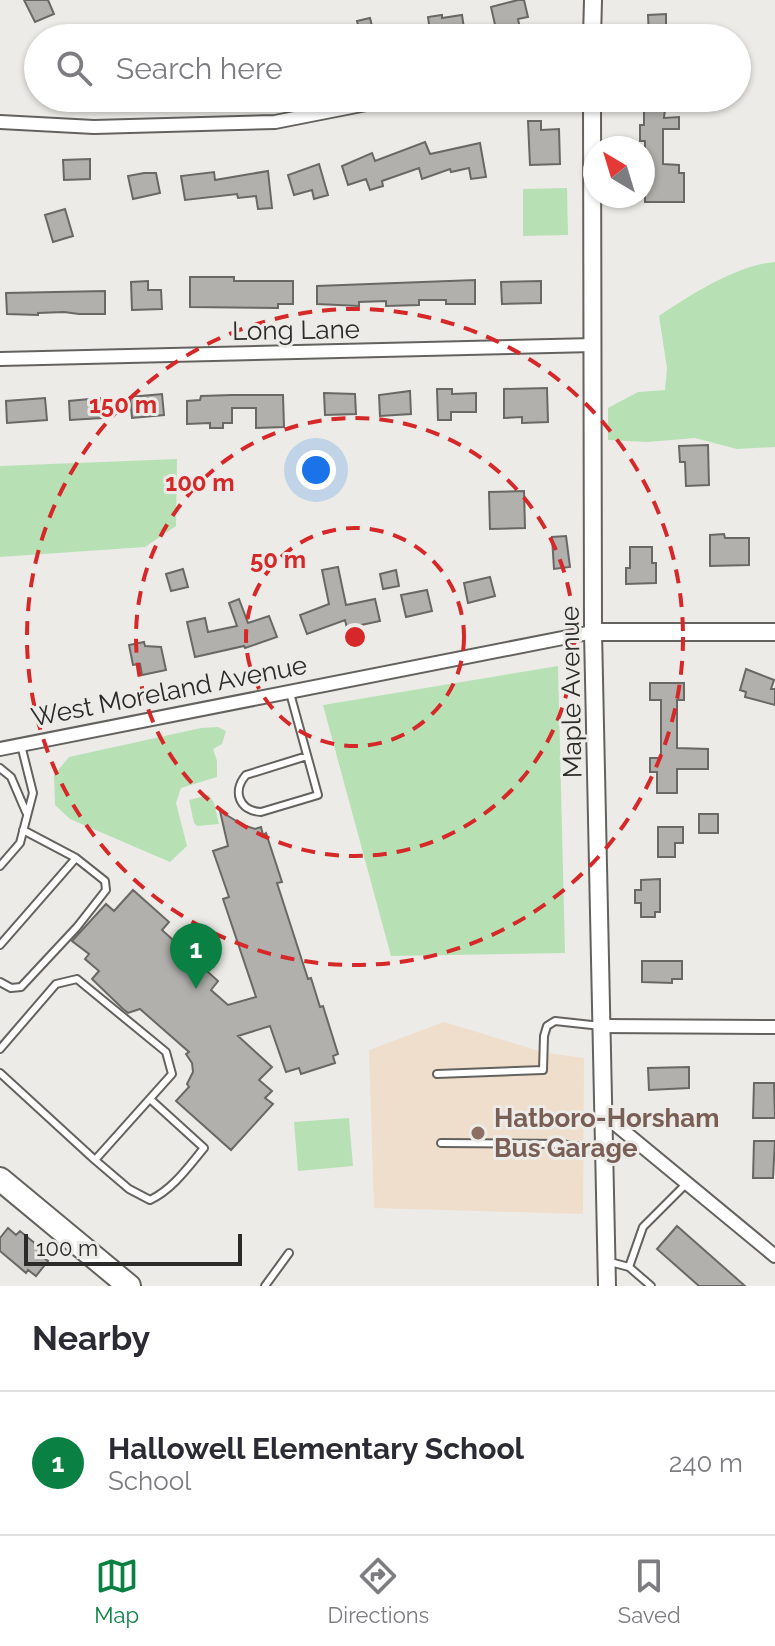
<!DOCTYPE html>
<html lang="en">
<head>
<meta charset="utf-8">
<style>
  :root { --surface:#fff; --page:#f7f7f7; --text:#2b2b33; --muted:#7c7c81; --line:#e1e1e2; --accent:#0b8043 }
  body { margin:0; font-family:Raleway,sans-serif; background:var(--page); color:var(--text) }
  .compass { position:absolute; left:583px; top:136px; width:72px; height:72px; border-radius:50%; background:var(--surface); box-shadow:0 2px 6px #0004; rotate:322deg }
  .scale { position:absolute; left:24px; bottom:20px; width:218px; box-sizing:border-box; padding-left:8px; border:4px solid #2b2b29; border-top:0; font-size:22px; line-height:28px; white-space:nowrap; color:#2b2b29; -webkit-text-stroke:6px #ecebe7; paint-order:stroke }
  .you { position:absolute; left:316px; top:470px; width:28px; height:28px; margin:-20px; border:6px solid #fff; border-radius:50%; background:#1a73e8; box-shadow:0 0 0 12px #1a73e833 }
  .badge { display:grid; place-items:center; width:52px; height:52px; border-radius:50%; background:var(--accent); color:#fff; font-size:26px; font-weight:700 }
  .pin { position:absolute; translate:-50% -66px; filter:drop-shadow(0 2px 4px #0008) }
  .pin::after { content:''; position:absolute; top:42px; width:28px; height:24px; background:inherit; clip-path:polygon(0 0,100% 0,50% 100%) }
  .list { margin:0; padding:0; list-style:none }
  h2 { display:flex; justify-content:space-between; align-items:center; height:104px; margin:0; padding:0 32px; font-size:34px }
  h2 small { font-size:26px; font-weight:400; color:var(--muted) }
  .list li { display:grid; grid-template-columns:52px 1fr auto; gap:24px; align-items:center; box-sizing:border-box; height:144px; padding:0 32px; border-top:2px solid var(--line) }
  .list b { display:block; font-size:30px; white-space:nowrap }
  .list p { margin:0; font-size:26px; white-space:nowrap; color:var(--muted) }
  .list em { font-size:26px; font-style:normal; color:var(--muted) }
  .icon { flex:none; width:44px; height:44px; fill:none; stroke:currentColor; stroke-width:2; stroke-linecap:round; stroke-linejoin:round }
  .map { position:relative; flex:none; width:775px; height:1286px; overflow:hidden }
  .search { position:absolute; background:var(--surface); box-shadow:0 2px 6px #0004; left:24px; right:24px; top:24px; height:88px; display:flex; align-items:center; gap:20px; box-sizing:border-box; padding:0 28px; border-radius:44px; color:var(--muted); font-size:30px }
  .sheet { height:248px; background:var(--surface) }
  nav { display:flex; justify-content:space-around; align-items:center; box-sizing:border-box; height:112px; border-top:2px solid var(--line); background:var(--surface); font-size:22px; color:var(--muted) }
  nav a { display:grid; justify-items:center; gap:4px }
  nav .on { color:var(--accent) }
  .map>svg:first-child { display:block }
  .education { fill:#efdecc }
  .green { fill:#b7e1b5 }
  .building { fill:#b2b0ad; stroke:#696864; stroke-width:2 }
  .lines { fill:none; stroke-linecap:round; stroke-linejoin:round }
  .service-casing { stroke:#63625f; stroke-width:10 }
  .minor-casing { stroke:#63625f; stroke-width:16 }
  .tertiary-casing { stroke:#63625f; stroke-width:20 }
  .trunk-casing { stroke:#63625f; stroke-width:26 }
  .service { stroke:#fff; stroke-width:6 }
  .minor { stroke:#fff; stroke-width:12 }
  .tertiary { stroke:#fff; stroke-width:16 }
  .trunk { stroke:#fff; stroke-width:22 }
  .ring { fill:none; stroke:#d62828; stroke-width:4; stroke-dasharray:14 10 }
  .education-dot { fill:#8d6e63; stroke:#ecebe7; stroke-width:3 }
  .labels { text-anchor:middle; stroke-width:6; stroke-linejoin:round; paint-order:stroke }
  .street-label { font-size:26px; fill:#2b2b29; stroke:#ecebe7 }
  .education-label { font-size:26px; font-weight:bold; fill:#785e54; stroke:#ecebe7; text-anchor:start }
  .centre { fill:#d62828; stroke:#ecebe7; stroke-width:4 }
  .ring-label { font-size:24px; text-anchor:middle; font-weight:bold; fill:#d62828; stroke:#ecebe7; stroke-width:6; stroke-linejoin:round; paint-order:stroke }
</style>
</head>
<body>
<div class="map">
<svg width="775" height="1286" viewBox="0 0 775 1286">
  <rect width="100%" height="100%" fill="#ecebe7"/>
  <!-- education -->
  <path class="education" d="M 444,1022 L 546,1053 L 584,1058 L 583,1214 L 374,1208 L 369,1050 Z"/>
  <!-- green -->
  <path class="green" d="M 567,188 L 568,235 L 523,236 L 523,189 Z
    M 775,262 L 775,447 L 737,449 L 695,438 L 647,442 L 608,440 L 608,408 L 638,392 L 665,390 L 667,368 L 659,316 C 690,295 737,265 775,262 Z
    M 177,459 L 176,526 L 145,547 L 0,557 L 0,466 Z
    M 558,666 L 565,953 L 391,956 L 323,705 Z
    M 218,727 L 226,731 L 222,744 L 213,749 L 217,761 L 217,777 L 181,788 L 176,803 L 187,846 L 170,862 L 70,819 L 55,805 L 54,775 L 69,757 L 201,728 Z
    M 209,795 L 214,803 L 219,824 L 197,826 L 194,823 L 189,800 Z
    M 349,1118 L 353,1166 L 298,1171 L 294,1122 Z"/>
  <!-- building -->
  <path class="building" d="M 24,0 L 48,0 L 54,14 L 35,22 Z
    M 518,0 L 524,0 L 528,17 L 518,19 L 521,34 L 498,38 L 491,7 Z
    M 666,14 L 666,38 L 649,38 L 648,15 Z
    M 442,15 L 442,18 L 462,15 L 465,35 L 452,38 L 431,38 L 428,17 Z
    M 370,18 L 375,38 L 361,38 L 357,21 Z
    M 644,109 L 665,109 L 664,118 L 679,117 L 679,129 L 663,129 L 663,164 L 679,165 L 679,173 L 684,173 L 684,202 L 645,202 L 645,141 L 640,141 L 640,125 L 644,125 Z
    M 528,121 L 541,121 L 541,130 L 559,129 L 560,164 L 530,165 Z
    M 425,142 L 430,154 L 480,143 L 486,177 L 471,179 L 469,168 L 451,172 L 450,169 L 422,179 L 419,168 L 382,181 L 383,186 L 370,190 L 366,179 L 348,185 L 342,166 L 372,153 L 375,161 Z
    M 90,159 L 90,179 L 64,180 L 63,160 Z
    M 319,164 L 328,195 L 314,199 L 312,190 L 294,195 L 288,175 Z
    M 268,171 L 272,208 L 258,209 L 256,196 L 238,198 L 237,194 L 185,200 L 181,176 L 214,172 L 215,180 Z
    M 144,173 L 156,173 L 160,193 L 133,199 L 128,176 Z
    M 65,209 L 73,236 L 53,242 L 45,215 Z
    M 190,277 L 234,277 L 234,281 L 293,281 L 293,304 L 278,304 L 278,308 L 190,307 Z
    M 475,280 L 475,304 L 446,304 L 446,300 L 419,300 L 419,305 L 386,306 L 386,301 L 359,302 L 359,306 L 317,304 L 317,286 Z
    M 148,281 L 148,290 L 161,290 L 162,309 L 132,310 L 131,282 Z
    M 541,281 L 541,303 L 502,304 L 501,282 Z
    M 105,291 L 105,314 L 79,314 L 64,312 L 38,313 L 38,315 L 7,314 L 6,293 Z
    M 547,388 L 548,422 L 522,423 L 522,417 L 504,418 L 504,389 Z
    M 437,389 L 452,389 L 452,394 L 476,393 L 476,412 L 451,412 L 451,420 L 438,420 Z
    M 410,391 L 411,414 L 380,416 L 379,395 Z
    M 324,393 L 355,394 L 356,414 L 325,415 Z
    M 162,394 L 164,415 L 132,418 L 130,397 Z
    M 232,395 L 283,395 L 284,427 L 256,428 L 256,408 L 232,408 L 232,423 L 223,423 L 223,428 L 210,428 L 210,423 L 187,424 L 187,401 L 200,400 L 201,396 Z
    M 45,398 L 47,420 L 7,423 L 6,401 Z
    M 100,398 L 102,418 L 70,420 L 69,401 Z
    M 708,445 L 709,485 L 686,486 L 685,462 L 680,462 L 679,446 Z
    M 524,491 L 525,528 L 490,529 L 489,492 Z
    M 724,534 L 725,538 L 749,538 L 749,565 L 710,566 L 710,535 Z
    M 566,536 L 570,567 L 554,569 L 552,537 Z
    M 630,547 L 652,547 L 652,563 L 656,563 L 656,583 L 626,584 L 626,568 L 630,568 Z
    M 338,567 L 346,605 L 375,599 L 380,621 L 347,628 L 345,620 L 307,634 L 300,615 L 329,604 L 322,570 Z
    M 183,569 L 188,587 L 171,591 L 166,574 Z
    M 396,570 L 399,586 L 383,589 L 380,574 Z
    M 490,577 L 495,596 L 468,603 L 464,583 Z
    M 427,590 L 432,611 L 406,617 L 401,595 Z
    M 239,599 L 248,623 L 269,616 L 277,637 L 245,648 L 244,646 L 195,657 L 187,622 L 205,618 L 208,632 L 237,626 L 229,603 Z
    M 144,642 L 145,646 L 161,647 L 166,670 L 142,675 L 140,664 L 133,665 L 129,645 Z
    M 746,669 L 774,680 L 771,689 L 775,689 L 775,705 L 745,697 L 746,692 L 740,690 Z
    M 650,683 L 684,683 L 684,700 L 677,700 L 677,748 L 708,749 L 708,769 L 677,769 L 677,793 L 657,793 L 657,772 L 650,772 L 650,758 L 661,758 L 661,700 L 650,700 Z
    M 220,811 L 243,825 L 255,829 L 261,827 L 263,835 L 266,833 L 282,882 L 277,883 L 308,979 L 311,978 L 320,1007 L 323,1006 L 338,1054 L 333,1056 L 335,1063 L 301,1074 L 299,1068 L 286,1072 L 270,1026 L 238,1036 L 272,1067 L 259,1080 L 272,1091 L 265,1098 L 273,1104 L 231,1150 L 176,1101 L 189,1087 L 187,1084 L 193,1072 L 192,1063 L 186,1054 L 189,1052 L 140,1009 L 128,1013 L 122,1008 L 92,979 L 99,971 L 85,959 L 89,954 L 72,941 L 106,904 L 114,911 L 133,890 L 169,922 L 162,930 L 218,981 L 211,990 L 228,1005 L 256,997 L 223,899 L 229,897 L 213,851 L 228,846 Z
    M 699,814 L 718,814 L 718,833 L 699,833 Z
    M 658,827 L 683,827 L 683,843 L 675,843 L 675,857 L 658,857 Z
    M 660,879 L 660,912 L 655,912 L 655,917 L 641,917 L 641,903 L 635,903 L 635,890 L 641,890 L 641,880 Z
    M 642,961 L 682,961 L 682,979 L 672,979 L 672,983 L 642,982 Z
    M 689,1067 L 689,1088 L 649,1090 L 648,1068 Z
    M 754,1083 L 774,1083 L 775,1118 L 753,1118 Z
    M 754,1141 L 775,1141 L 773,1178 L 753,1178 Z
    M 677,1226 L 745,1286 L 699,1286 L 657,1249 Z
    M 8,1228 L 16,1235 L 20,1231 L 43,1250 L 40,1255 L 48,1261 L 36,1276 L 28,1270 L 26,1273 L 0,1251 L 0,1238 Z"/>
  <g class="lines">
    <defs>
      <path id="service" d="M 290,693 L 318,795 L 261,812 C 239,811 232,791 246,775 L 307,756
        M 0,768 L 11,777 L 26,812
        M 0,866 L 20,843 L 33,793 L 21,745
        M 0,945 L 76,858 L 23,830
        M 0,982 L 11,988 L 21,987 L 77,927 L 106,890 L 105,881 L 76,858
        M 0,1049 L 56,984 L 77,979 L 166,1052 L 172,1074 L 95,1160 L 0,1073
        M 437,1074 L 543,1070 L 544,1036 L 547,1026 L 555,1021 L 601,1026
        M 441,1143 L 561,1144 L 604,1151
        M 95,1160 L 129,1189 L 150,1200 C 173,1189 188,1167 204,1148 L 150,1099
        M 610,1262 L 629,1267 L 651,1286
        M 629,1267 L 643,1227 L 687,1183
        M 265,1286 L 289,1253"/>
      <path id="minor" d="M 0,122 L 94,127 L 275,122 L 397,98
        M 0,359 L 594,345
        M 0,749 L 593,632
        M 601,1026 L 775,1027
        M 603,1114 L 775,1256"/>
      <path id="tertiary" d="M 592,38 L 593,0
        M 592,98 L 593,632 L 607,1286
        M 593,632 L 775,632"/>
      <path id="trunk" d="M 0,1179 L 129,1286"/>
    </defs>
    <!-- service casing -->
    <use href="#service" class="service-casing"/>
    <!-- minor casing -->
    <use href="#minor" class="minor-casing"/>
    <!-- tertiary casing -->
    <use href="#tertiary" class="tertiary-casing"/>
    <!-- trunk casing -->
    <use href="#trunk" class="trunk-casing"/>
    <!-- service -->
    <use href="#service" class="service"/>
    <!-- minor -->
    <use href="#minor" class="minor"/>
    <!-- tertiary -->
    <use href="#tertiary" class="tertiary"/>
    <!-- trunk -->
    <use href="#trunk" class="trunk"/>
  </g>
  <!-- distance rings -->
  <g class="ring">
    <circle cx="355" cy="637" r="109"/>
    <circle cx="355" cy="637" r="219"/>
    <circle cx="355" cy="637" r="328"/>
  </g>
  <!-- markers -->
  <circle class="education-dot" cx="478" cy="1133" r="8"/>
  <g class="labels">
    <!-- street labels -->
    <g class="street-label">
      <text transform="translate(296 330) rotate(-1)" y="9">Long Lane</text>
      <text transform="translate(169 691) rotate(-11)" y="9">West Moreland Avenue</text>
      <text transform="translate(571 692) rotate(-91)" y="9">Maple Avenue</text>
    </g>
    <!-- education labels -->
    <g class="education-label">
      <text x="494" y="1127">Hatboro-Horsham<tspan x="494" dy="30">Bus Garage</tspan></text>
    </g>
  </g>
  <circle cx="355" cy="637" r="12" class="centre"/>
  <g class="ring-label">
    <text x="123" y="413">150 m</text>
    <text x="200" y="491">100 m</text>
    <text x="278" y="568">50 m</text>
  </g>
</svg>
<svg class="compass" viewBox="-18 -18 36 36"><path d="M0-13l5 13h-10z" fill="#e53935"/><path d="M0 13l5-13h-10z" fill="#7c7c81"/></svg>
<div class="scale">100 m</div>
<div class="you"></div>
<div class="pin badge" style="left:196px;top:989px">1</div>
<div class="search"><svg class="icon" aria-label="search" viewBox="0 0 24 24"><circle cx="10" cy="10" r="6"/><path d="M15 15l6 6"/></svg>Search here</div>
</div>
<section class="sheet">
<h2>Nearby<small></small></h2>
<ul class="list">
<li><span class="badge">1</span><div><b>Hallowell Elementary School</b><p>School</p></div><em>240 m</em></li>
</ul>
</section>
<nav>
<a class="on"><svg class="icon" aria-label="map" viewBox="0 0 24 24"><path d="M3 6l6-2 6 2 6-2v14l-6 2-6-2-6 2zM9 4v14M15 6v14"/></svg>Map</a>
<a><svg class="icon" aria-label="directions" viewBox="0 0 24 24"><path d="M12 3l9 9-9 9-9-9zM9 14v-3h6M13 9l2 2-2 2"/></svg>Directions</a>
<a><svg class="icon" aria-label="saved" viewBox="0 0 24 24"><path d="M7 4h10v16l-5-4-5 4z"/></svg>Saved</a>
</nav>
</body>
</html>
